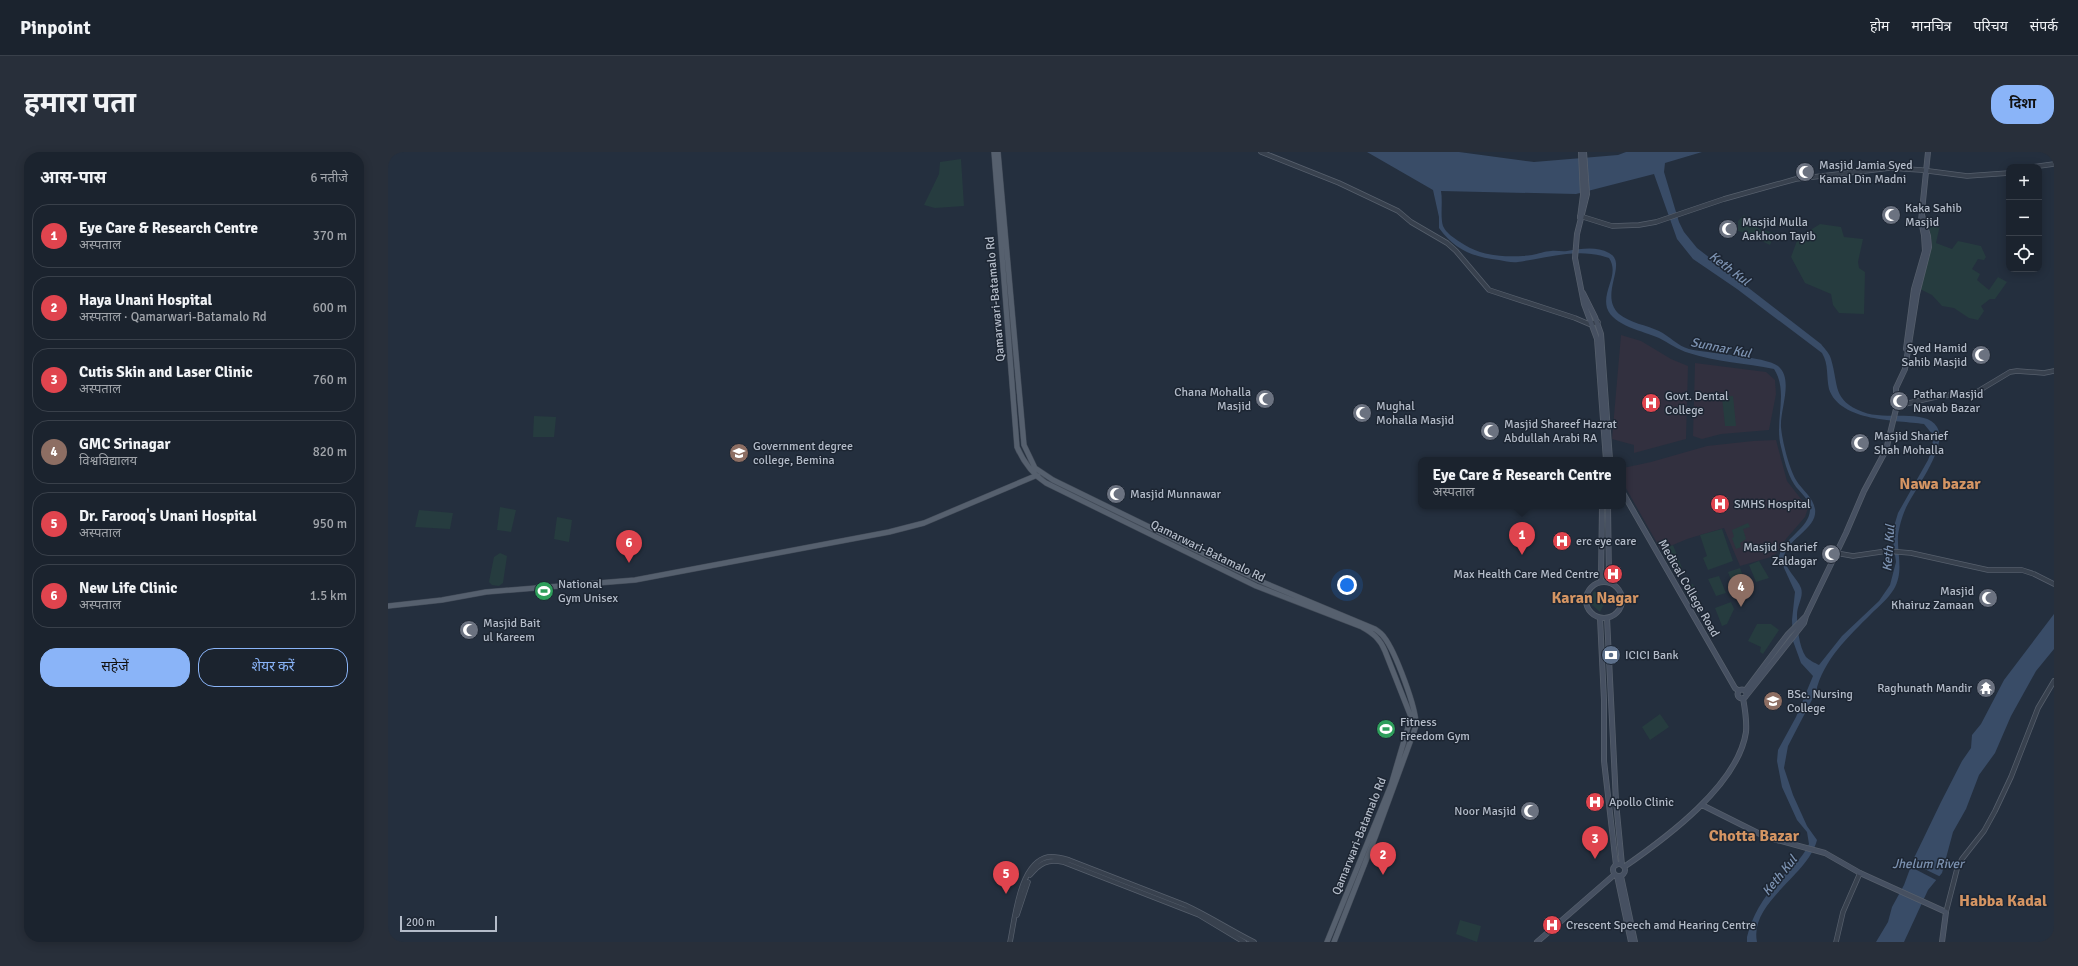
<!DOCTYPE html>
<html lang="hi">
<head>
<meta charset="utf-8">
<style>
  :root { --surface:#1b232e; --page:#282f3a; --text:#f1f3f6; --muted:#a0a4aa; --line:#39404a; --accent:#8ab4f8 }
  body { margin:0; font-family:Signika,"Noto Sans Devanagari",sans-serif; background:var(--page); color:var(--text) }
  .controls { position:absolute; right:12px; top:12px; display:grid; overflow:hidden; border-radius:8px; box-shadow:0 2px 10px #0003 }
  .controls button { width:36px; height:36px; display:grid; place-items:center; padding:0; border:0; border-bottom:1px solid var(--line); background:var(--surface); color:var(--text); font:20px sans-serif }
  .scale { position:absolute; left:12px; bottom:10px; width:97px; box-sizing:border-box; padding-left:4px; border:2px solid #b4bcc9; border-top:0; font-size:11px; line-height:14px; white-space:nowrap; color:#b4bcc9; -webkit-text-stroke:3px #1d2633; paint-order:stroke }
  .you { position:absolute; left:959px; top:433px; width:14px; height:14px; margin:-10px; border:3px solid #fff; border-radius:50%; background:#1a73e8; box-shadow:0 0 0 6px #1a73e833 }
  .badge { display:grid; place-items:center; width:26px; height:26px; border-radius:50%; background:var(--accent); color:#fff; font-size:13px; font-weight:700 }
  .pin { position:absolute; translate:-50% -33px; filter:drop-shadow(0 1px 2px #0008) }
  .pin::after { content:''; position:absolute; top:21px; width:14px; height:12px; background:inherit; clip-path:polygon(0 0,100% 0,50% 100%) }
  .popup { position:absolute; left:1030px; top:305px; width:208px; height:52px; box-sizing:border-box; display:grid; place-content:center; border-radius:8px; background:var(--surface); filter:drop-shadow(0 1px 3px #0005); font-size:13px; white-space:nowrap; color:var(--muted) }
  .popup b { font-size:15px; color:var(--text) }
  .popup::after { content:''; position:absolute; left:50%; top:100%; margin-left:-8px; border:8px solid transparent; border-top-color:var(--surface) }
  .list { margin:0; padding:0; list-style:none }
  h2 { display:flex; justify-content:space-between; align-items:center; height:52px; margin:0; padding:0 16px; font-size:17px }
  h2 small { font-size:13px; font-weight:400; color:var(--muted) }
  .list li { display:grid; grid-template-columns:26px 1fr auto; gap:12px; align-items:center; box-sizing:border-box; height:64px; margin:0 8px 8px; padding:0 8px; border:1px solid var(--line); border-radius:16px }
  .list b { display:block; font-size:15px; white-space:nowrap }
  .list p { margin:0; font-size:13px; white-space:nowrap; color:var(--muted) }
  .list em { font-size:13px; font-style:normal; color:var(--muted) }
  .actions { display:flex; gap:8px; padding:12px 16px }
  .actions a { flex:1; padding:9px 0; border:1px solid var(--accent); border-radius:16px; text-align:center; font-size:14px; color:var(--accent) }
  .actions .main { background:var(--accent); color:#111 }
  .icon { flex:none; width:22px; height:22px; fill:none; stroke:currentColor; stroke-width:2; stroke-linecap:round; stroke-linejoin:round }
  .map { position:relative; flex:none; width:1666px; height:790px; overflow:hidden; border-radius:16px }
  header { display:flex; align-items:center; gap:24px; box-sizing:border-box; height:56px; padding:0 20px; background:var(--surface); border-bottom:1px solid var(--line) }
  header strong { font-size:19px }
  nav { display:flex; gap:22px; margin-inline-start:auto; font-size:14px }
  .intro { display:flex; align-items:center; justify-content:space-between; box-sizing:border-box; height:96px; padding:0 24px }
  h1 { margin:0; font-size:28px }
  .button { padding:10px 18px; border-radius:16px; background:var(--accent); color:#111; font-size:14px; font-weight:700 }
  main { display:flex; gap:24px; padding:0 24px }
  aside { flex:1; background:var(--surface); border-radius:16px; box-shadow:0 2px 10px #0003 }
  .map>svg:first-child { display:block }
  .medical { fill:#32303f }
  .green { fill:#263c3f }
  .water { fill:#394c67; fill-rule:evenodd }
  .pier { fill:#242f3e }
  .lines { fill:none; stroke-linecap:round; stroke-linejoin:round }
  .tertiary-casing { stroke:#565f6c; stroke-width:5.5 }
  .secondary-casing { stroke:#565f6c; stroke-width:6 }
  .primary-casing { stroke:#414a57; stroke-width:6 }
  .tertiary { stroke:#38414e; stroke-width:4 }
  .secondary { stroke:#465061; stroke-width:4.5 }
  .primary { stroke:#56606e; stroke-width:5 }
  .labels { text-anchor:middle; stroke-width:3; stroke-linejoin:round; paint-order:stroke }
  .poi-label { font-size:12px; fill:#b4bcc9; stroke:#1d2633; text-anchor:start }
  .street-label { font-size:12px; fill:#b4bcc9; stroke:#1d2633 }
  .water-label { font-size:13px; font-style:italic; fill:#7c92b1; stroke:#1d2633 }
  .district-label { font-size:16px; font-weight:bold; fill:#d59563; stroke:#1d2633 }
</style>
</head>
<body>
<header>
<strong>Pinpoint</strong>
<nav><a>होम</a><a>मानचित्र</a><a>परिचय</a><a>संपर्क</a></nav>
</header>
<div class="intro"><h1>हमारा पता</h1><a class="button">दिशा</a></div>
<main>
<aside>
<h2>आस-पास<small>6 नतीजे</small></h2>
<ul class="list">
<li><span class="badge" style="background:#e0444e">1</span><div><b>Eye Care &amp; Research Centre</b><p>अस्पताल</p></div><em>370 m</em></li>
<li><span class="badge" style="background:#e0444e">2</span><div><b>Haya Unani Hospital</b><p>अस्पताल · Qamarwari-Batamalo Rd</p></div><em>600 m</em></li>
<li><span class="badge" style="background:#e0444e">3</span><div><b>Cutis Skin and Laser Clinic</b><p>अस्पताल</p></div><em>760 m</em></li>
<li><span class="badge" style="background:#8d6e63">4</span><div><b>GMC Srinagar</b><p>विश्वविद्यालय</p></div><em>820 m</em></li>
<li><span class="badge" style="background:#e0444e">5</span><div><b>Dr. Farooq's Unani Hospital</b><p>अस्पताल</p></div><em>950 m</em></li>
<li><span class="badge" style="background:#e0444e">6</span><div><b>New Life Clinic</b><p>अस्पताल</p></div><em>1.5 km</em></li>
</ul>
<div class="actions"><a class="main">सहेजें</a><a>शेयर करें</a></div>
</aside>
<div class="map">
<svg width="1666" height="790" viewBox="0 0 1666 790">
  <rect width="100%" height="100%" fill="#242f3e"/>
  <!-- medical -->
  <path class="medical" d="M 1233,183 L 1253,189 L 1283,207 L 1300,214 L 1298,287 L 1246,301 L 1246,293 L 1224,287 Z
    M 1307,211 L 1378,220 L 1387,228 L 1388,242 L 1381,278 L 1333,282 L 1314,287 L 1305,284 Z
    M 1388,288 L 1399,329 L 1420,356 L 1417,365 L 1398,387 L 1389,401 L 1383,405 L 1352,414 L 1336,376 L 1299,387 L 1273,398 L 1235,331 L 1235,316 L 1263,310 L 1319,294 L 1365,289 Z"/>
  <!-- green -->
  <path class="green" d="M 573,7 L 576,54 L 547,56 L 536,53 L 551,22 L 552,10 Z
    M 1356,63 L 1371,77 L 1387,81 L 1382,93 L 1357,81 L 1350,79 L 1350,69 Z
    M 1540,68 L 1552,73 L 1548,91 L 1564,97 L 1570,89 L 1593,94 L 1598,105 L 1596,108 L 1590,107 L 1584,117 L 1592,122 L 1589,128 L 1601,138 L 1610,125 L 1619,130 L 1607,147 L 1602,147 L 1593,154 L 1596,159 L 1590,168 L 1581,166 L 1566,156 L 1554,154 L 1544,143 L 1532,137 L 1544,92 Z
    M 1432,72 L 1453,75 L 1456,85 L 1475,87 L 1470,110 L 1471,116 L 1477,120 L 1476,162 L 1451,161 L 1445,153 L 1443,142 L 1417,131 L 1403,105 L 1410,86 Z
    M 1345,244 L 1348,274 L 1337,274 L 1334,245 Z
    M 146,264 L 168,265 L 166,285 L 145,285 Z
    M 112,355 L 128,358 L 123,380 L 109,378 Z
    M 31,358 L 65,361 L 62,377 L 27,375 Z
    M 169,365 L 184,368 L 181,390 L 166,387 Z
    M 1360,371 L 1362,375 L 1355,377 L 1358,387 L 1352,391 L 1353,395 L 1348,397 L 1344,386 L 1346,385 L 1344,378 Z
    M 1334,377 L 1345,409 L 1320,418 L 1315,406 L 1319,404 L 1312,383 Z
    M 1285,393 L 1294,416 L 1285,419 L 1273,398 Z
    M 112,401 L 119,404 L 115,431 L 111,434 L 104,433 L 101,430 L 106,405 Z
    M 1371,409 L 1381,426 L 1368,430 L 1361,413 Z
    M 1352,416 L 1359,434 L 1347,438 L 1340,420 Z
    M 1331,424 L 1338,441 L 1328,444 L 1320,427 Z
    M 1305,432 L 1313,453 L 1306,456 L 1295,436 Z
    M 1206,439 L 1216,445 L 1216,452 L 1212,460 L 1203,452 L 1203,446 Z
    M 1343,450 L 1346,457 L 1339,472 L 1334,474 L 1327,456 Z
    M 1369,472 L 1383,472 L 1391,478 L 1375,502 L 1372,500 L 1373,495 L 1360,489 Z
    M 1272,562 L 1281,575 L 1262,588 L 1254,575 Z
    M 1072,768 L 1093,774 L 1089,790 L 1068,782 Z"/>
  <!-- water -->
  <path class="water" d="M 979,0 L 1071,0 L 1146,10 L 1230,3 L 1238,0 L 1314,0 L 1277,11 L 1276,20 L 1291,70 L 1296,80 L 1309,96 L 1433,192 C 1437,197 1442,202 1443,207 C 1451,234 1444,248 1475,260 C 1497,269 1538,256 1549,275 C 1561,295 1525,339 1517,358 C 1514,365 1511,375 1510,384 C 1509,402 1516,420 1506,437 C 1500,447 1491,454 1483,462 C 1461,484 1435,508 1428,540 L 1400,594 L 1396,616 L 1405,643 L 1419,674 L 1429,688 C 1420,724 1361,750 1369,790 L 1359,790 L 1359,785 C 1364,764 1375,746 1390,729 C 1403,715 1412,710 1421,692 L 1419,680 L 1409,668 L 1394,635 L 1389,609 L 1390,598 L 1408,565 L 1425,524 L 1413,511 L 1405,489 L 1404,468 L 1407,440 L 1391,405 C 1395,386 1421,377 1422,358 C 1423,348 1411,340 1406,332 C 1399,321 1396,307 1393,295 C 1386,269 1401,240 1386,217 C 1358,211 1328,210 1301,201 C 1290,198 1281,191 1271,186 C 1256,179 1225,174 1219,156 C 1214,138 1232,123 1221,106 C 1190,95 1160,106 1130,110 C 1124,111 1117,109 1111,108 C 1085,105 1067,98 1051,76 L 1051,65 L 1045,38 ZM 1266,22 L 1289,87 L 1305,107 L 1349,137 L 1434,201 C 1441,213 1438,224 1441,237 C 1452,270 1509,268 1536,272 L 1545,283 L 1544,298 L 1540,308 L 1510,361 L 1504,381 L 1508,410 L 1502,433 L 1491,449 L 1454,484 L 1431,513 C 1427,511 1421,508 1418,505 C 1411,495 1409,474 1409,463 C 1409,453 1416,445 1413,436 C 1409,425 1393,414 1397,401 C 1402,386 1430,375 1427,357 C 1425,345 1414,338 1408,328 C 1401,316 1394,288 1393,275 C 1392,257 1406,227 1390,214 C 1376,204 1322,202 1301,197 C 1290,194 1281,184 1271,179 C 1258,173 1242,171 1231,162 C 1210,143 1241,111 1221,101 C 1208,94 1193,97 1179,99 C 1174,100 1168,98 1163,99 C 1157,99 1150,102 1144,103 C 1120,106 1093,105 1072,90 C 1066,86 1058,81 1055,74 C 1052,64 1055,50 1053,39 L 1188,42 Z
    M 1666,462 L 1666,497 L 1648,519 L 1623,564 L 1607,601 L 1591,623 L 1578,657 L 1565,680 L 1554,721 L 1540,738 L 1516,790 L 1488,790 L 1500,770 L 1504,755 L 1516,733 L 1526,706 L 1553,650 L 1574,609 L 1583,596 L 1584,583 L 1593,572 L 1616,528 Z"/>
  <!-- pier -->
  <path class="pier" d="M 1522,710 L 1553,725 L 1550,729 L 1521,714 Z"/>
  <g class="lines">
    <defs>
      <path id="tertiary" d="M 873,0 L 951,31 L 1010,59 L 1023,70 L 1059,91 L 1068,99 L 1101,138 L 1187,166 L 1201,172 L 1210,170
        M 1644,15 L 1666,12
        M 1192,64 L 1224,74 L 1251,73 L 1268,70 L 1336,47 L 1408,27 L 1502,16 L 1533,18 L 1579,24 L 1621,21
        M 1508,254 L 1552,244 L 1587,241 L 1622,220 L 1629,219 L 1656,221 L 1666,219
        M 1448,401 L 1465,404 L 1499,399 L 1523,401 L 1600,418 L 1634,418 L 1646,422 L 1666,432
        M 642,723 C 652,711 659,707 675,710 L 811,763 L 856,790
        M 1558,760 L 1569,717 L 1574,707 L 1596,679 L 1607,659 L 1623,625 L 1650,556 L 1666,529
        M 629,763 L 640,730
        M 622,790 C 627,767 631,711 660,705 C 667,704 674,706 681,708 L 797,753 C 821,764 842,778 866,790
        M 1448,790 L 1455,760 L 1472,721"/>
      <path id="secondary" d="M 1196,0 L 1199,42 L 1189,82 L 1187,106 L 1196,152 L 1209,187 L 1218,308
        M 1192,66 L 1195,43 L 1193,0
        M 1195,141 L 1207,165 L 1213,182 L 1222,308
        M 1518,197 L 1526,137 L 1537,99 L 1536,83 L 1533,69 L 1540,0
        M 1235,341 L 1347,536 L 1351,539
        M 1220,354 L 1221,430
        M1198 448a18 18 0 1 1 36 0a18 18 0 1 1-36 0Z
        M 1213,430 L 1214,354
        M 1212,466 L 1216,548 L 1216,609 L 1228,713
        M 1219,466 L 1228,650 L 1234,713
        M1349.5 542a4.5 4.5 0 1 1 9 0a4.5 4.5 0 1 1-9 0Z
        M 1357,539 L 1400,482 L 1418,464 L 1458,381 L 1476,339 L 1498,298 L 1508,257 L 1508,236 L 1517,217 L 1529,142 L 1541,95 L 1540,84 L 1534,63
        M 1358,544 L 1416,471 L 1418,464
        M 1314,653 L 1378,685 L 1437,701 L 1472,721 L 1558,760 L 1554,790
        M1225 718a6 6 0 1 1 12 0a6 6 0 1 1-12 0Z
        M 1236,715 C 1278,686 1350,633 1358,580 C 1359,569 1357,557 1355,546
        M 1229,724 L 1243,790
        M 1233,724 L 1247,790
        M 1149,790 L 1226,723"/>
      <path id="primary" d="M 606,0 L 629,295 C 636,311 644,322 658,331 L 868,434 L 974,475 C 985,481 992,487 997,499 L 1023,565 L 1003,633 L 939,790
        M 610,0 L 636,293 L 647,316 L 665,328 L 872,429 L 987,477 C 990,479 994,482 996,485 C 1007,499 1029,557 1028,574 L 988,683 L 946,790
        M 0,454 L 54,448 L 98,440 L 247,428 L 501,380 L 536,371 L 647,324 L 650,324"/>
    </defs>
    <!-- tertiary casing -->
    <use href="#tertiary" class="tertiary-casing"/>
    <!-- secondary casing -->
    <use href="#secondary" class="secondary-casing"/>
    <!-- primary casing -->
    <use href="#primary" class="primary-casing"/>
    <!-- tertiary -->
    <use href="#tertiary" class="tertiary"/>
    <!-- secondary -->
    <use href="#secondary" class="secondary"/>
    <!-- primary -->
    <use href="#primary" class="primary"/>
  </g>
  <!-- icons -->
  <defs>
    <symbol id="mosque-disc" viewBox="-11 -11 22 22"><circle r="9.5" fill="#6b7280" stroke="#1d2633"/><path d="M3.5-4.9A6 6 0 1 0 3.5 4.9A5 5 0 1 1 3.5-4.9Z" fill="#fff"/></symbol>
    <symbol id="hospital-disc" viewBox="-11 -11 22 22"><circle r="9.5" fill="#e0444e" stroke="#1d2633"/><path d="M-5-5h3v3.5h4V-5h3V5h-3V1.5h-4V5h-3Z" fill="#fff"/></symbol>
    <symbol id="university-disc" viewBox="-11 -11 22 22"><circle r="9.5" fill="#8d6e63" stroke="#1d2633"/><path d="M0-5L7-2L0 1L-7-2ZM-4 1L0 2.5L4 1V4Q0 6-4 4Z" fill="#fff"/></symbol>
    <symbol id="stadium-disc" viewBox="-11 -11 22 22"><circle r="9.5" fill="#2e9e5b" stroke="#1d2633"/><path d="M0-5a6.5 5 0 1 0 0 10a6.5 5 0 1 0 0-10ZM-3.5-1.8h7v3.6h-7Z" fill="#fff"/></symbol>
    <symbol id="bank-disc" viewBox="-11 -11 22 22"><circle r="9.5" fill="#5c6f8a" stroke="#1d2633"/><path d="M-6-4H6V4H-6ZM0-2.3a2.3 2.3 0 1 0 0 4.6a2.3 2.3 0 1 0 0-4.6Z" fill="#fff"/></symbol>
    <symbol id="temple-disc" viewBox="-11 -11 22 22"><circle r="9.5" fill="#6b7280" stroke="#1d2633"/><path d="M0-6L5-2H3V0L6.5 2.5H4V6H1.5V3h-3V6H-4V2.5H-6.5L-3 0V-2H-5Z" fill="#fff"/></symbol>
  </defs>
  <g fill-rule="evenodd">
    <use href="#mosque-disc" x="1406" y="9" width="22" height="22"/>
    <use href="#mosque-disc" x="1492" y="52" width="22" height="22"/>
    <use href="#mosque-disc" x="1329" y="66" width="22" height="22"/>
    <use href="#mosque-disc" x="1582" y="192" width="22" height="22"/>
    <use href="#mosque-disc" x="866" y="236" width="22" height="22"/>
    <use href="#mosque-disc" x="1500" y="238" width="22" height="22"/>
    <use href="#hospital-disc" x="1252" y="240" width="22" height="22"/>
    <use href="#mosque-disc" x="963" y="250" width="22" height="22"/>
    <use href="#mosque-disc" x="1091" y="268" width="22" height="22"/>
    <use href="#mosque-disc" x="1461" y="280" width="22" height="22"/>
    <use href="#university-disc" x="340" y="290" width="22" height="22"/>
    <use href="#mosque-disc" x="717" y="331" width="22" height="22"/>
    <use href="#hospital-disc" x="1321" y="341" width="22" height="22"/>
    <use href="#hospital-disc" x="1163" y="378" width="22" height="22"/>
    <use href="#mosque-disc" x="1432" y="391" width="22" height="22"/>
    <use href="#hospital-disc" x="1214" y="411" width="22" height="22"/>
    <use href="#stadium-disc" x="145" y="428" width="22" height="22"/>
    <use href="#mosque-disc" x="1589" y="435" width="22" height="22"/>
    <use href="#mosque-disc" x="70" y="467" width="22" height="22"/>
    <use href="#bank-disc" x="1212" y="492" width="22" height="22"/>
    <use href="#temple-disc" x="1587" y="525" width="22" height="22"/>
    <use href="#university-disc" x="1374" y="538" width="22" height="22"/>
    <use href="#stadium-disc" x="987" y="566" width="22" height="22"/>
    <use href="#hospital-disc" x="1196" y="639" width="22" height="22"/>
    <use href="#mosque-disc" x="1131" y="648" width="22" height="22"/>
    <use href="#hospital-disc" x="1153" y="762" width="22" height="22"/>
  </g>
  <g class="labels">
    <!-- poi labels -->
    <g class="poi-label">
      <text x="1431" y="17">Masjid Jamia Syed<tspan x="1431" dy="14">Kamal Din Madni</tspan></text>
      <text x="1517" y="60">Kaka Sahib<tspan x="1517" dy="14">Masjid</tspan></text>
      <text x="1354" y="74">Masjid Mulla<tspan x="1354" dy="14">Aakhoon Tayib</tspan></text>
      <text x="1579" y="200" text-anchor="end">Syed Hamid<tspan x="1579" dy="14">Sahib Masjid</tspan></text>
      <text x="863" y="244" text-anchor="end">Chana Mohalla<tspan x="863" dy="14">Masjid</tspan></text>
      <text x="1525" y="246">Pathar Masjid<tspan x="1525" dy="14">Nawab Bazar</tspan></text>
      <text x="1277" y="248">Govt. Dental<tspan x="1277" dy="14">College</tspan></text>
      <text x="988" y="258">Mughal<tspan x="988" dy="14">Mohalla Masjid</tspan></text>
      <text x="1116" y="276">Masjid Shareef Hazrat<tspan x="1116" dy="14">Abdullah Arabi RA</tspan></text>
      <text x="1486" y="288">Masjid Sharief<tspan x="1486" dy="14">Shah Mohalla</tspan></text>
      <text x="365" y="298">Government degree<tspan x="365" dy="14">college, Bemina</tspan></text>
      <text x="742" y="346">Masjid Munnawar</text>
      <text x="1346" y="356">SMHS Hospital</text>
      <text x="1188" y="393">erc eye care</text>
      <text x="1429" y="399" text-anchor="end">Masjid Sharief<tspan x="1429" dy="14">Zaldagar</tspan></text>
      <text x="1211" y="426" text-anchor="end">Max Health Care Med Centre</text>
      <text x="170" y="436">National<tspan x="170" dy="14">Gym Unisex</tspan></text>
      <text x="1586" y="443" text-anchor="end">Masjid<tspan x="1586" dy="14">Khairuz Zamaan</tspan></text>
      <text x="95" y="475">Masjid Bait<tspan x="95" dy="14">ul Kareem</tspan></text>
      <text x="1237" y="507">ICICI Bank</text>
      <text x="1584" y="540" text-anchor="end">Raghunath Mandir</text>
      <text x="1399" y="546">BSc. Nursing<tspan x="1399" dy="14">College</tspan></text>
      <text x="1012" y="574">Fitness<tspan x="1012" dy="14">Freedom Gym</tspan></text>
      <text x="1221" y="654">Apollo Clinic</text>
      <text x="1128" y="663" text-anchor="end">Noor Masjid</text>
      <text x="1178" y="777">Crescent Speech amd Hearing Centre</text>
    </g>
    <!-- street labels -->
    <g class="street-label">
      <text transform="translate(607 147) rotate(-95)" y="4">Qamarwari-Batamalo Rd</text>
      <text transform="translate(820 399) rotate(26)" y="4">Qamarwari-Batamalo Rd</text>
      <text transform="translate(1301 436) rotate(60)" y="4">Medical College Road</text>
      <text transform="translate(971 684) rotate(-68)" y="4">Qamarwari-Batamalo Rd</text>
    </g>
    <!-- water labels -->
    <g class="water-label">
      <text transform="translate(1342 116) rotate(37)" y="5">Keth Kul</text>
      <text transform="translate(1333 195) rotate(11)" y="5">Sunnar Kul</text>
      <text transform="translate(1500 396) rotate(-86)" y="5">Keth Kul</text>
      <text x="1540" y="716">Jhelum River</text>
      <text transform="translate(1391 723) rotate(-51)" y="5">Keth Kul</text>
    </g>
    <!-- district labels -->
    <g class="district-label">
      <text x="1552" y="337">Nawa bazar</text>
      <text x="1207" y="451">Karan Nagar</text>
      <text x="1366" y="689">Chotta Bazar</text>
      <text x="1615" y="754">Habba Kadal</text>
    </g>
  </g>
</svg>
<div class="controls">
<button>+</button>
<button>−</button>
<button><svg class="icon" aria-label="locate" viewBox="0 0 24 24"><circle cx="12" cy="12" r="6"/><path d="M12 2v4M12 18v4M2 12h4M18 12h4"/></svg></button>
</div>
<div class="scale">200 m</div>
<div class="you"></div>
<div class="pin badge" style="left:1134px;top:403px;background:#e0444e">1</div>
<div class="popup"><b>Eye Care &amp; Research Centre</b>अस्पताल</div>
<div class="pin badge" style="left:995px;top:723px;background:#e0444e">2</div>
<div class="pin badge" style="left:1207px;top:707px;background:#e0444e">3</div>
<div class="pin badge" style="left:1353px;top:455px;background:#8d6e63">4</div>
<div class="pin badge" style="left:618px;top:742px;background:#e0444e">5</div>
<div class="pin badge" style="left:241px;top:411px;background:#e0444e">6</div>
</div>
</main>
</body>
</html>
